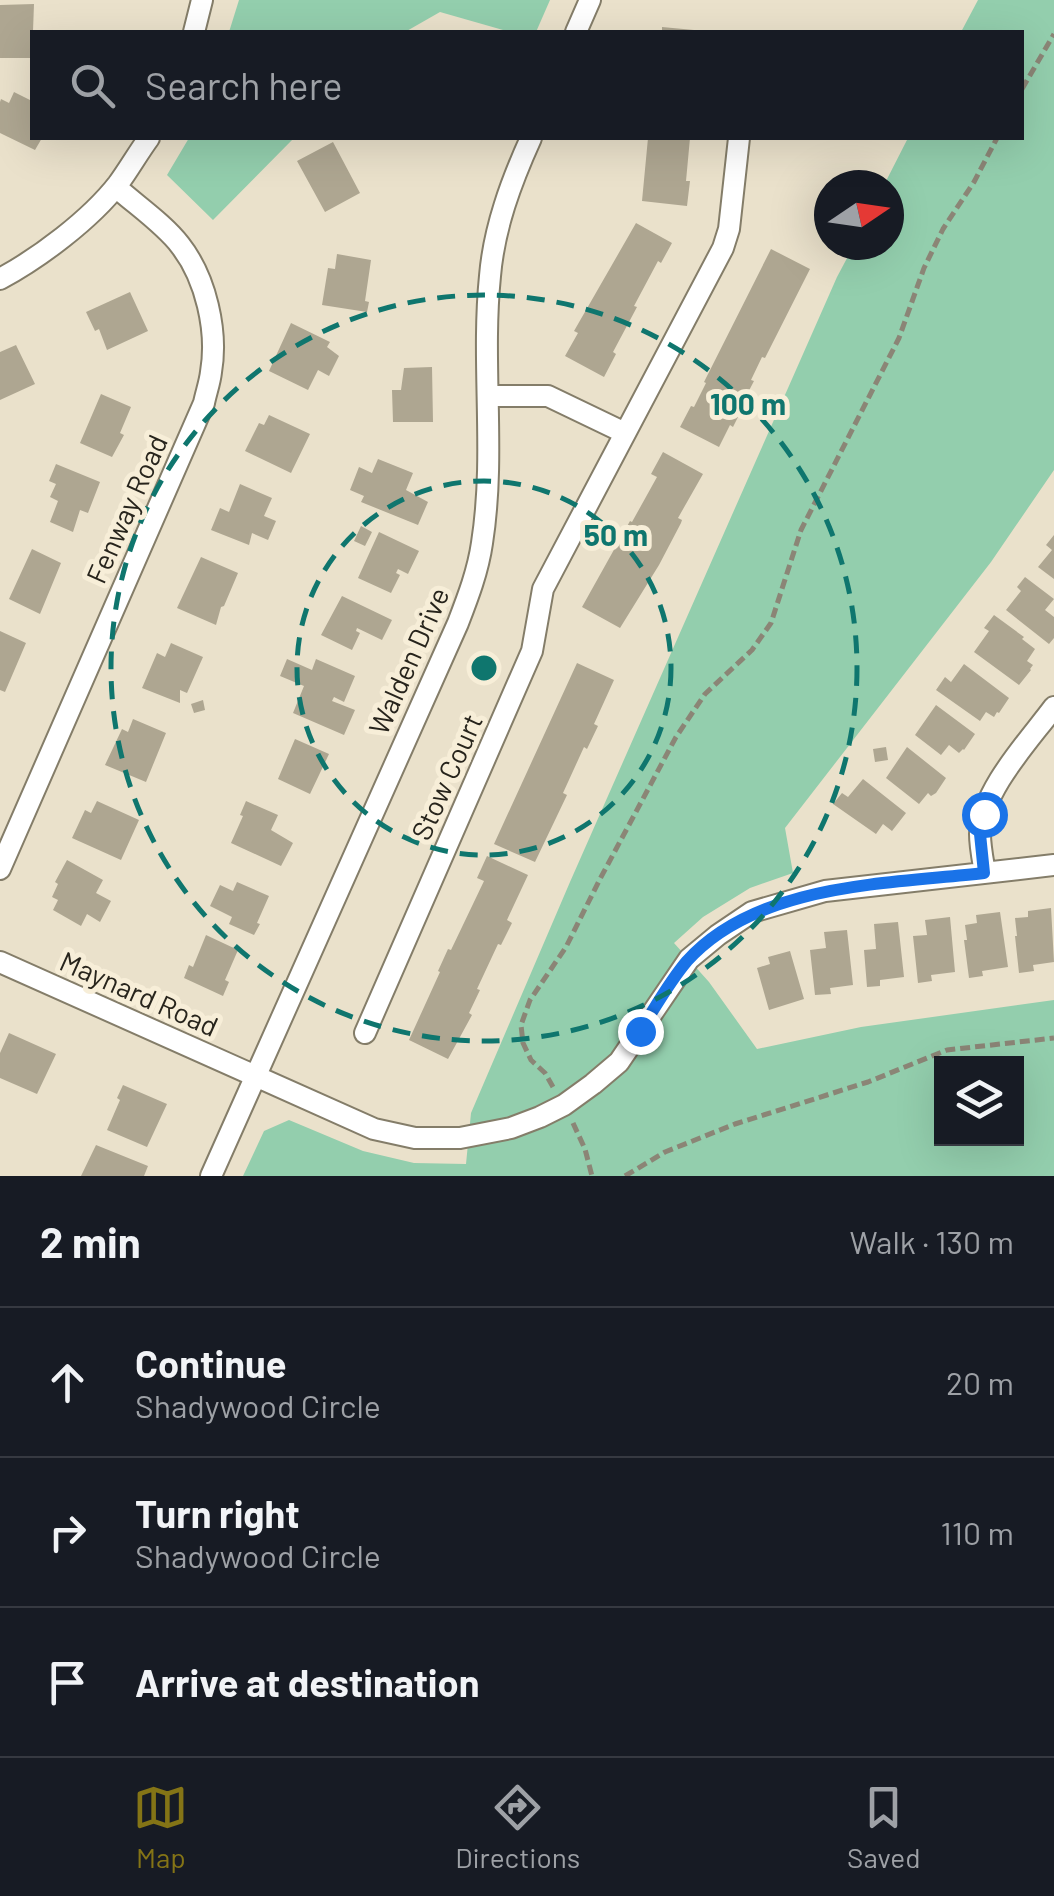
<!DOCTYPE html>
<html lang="en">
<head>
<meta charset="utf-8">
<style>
  :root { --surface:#171b24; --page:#242831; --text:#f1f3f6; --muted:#9ea1a6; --line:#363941; --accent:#847416 }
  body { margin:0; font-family:Barlow,sans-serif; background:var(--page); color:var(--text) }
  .controls { position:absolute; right:30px; bottom:30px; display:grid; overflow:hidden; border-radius:0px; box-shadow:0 10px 40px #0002 }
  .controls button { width:90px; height:90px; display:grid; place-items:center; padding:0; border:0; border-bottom:2px solid var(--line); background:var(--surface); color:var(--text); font:50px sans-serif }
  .compass { position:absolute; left:814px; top:170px; width:90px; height:90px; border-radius:50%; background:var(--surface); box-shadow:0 10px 40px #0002; rotate:77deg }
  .stop { position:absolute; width:30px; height:30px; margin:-22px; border:8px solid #1a73e8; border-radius:50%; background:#fff }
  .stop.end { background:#1a73e8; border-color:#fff; box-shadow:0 2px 10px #0008 }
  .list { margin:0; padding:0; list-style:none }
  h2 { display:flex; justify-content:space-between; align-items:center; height:130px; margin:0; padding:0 40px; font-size:42px }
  h2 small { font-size:32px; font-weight:400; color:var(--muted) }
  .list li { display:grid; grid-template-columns:65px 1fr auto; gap:30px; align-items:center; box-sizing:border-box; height:150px; padding:0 40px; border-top:2px solid var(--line) }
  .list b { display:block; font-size:38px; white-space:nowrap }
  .list p { margin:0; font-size:32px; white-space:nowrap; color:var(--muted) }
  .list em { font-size:32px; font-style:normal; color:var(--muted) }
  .icon { flex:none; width:55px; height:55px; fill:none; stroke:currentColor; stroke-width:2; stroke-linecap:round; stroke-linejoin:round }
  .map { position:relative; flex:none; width:1054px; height:1176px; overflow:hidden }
  .search { position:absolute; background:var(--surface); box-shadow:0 10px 40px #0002; left:30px; right:30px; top:30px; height:110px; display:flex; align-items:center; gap:25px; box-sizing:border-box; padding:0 35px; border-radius:0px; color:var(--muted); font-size:38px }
  .sheet { height:580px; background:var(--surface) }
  nav { display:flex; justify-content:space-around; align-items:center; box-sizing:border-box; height:140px; border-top:2px solid var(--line); background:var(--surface); font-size:28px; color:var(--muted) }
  nav a { display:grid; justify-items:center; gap:5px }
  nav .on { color:var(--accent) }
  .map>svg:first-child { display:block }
  .green { fill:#93cead; fill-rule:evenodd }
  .building { fill:#aea691 }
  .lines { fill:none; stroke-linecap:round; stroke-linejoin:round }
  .street-casing { stroke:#847d69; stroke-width:24 }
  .path { stroke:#8b8576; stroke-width:5; stroke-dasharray:10 5; stroke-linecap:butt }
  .street { stroke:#fff; stroke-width:20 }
  .route { stroke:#1a73e8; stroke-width:12 }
  .ring { fill:none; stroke:#0f766e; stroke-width:5; stroke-dasharray:18 12 }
  .labels { text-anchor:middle; stroke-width:10; stroke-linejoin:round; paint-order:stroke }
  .street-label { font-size:28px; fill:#27241c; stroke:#f7eed8 }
  .centre { fill:#0f766e; stroke:#f7eed8; stroke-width:5 }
  .ring-label { font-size:30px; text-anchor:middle; font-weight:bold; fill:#0f766e; stroke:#f7eed8; stroke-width:10; stroke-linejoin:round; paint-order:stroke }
</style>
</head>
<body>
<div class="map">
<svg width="1054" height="1176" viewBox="0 0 1054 1176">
  <rect width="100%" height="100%" fill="#eae1cb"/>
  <!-- green -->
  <path class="green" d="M 239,0 L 550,0 L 536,32 L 510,32 L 440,12 L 405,32 L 229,32 Z
    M 978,0 L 1054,0 L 1054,470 L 991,562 L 785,828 L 793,873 L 750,888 L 703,917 L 674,943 L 709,982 L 757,1049 L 861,1027 L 1054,1000 L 1054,1176 L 243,1176 L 264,1131 L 289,1120 L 363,1151 L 414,1163 L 466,1164 L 471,1113 L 570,882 L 837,277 L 854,245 L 889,245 L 889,185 L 884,185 L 908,138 L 1022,138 L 1022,32 L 961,32 ZM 942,1064 L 1016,1064 L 1016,1138 L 942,1138 Z
    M 189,138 L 294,138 L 213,220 L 167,175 Z"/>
  <!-- building -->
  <path class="building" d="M 34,4 L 32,58 L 0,58 L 0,5 Z
    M 662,27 L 694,30 L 694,32 L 662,32 Z
    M 14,92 L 32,101 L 32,138 L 42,138 L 35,150 L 0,133 L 0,102 L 1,99 L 9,103 Z
    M 648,138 L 690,138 L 686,181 L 690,181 L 687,206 L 642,201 Z
    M 333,142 L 360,193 L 325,212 L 297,161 Z
    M 636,223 L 672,243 L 661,263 L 658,261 L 634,306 L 637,307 L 613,352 L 616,354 L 604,377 L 565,356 L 578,333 L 574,331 Z
    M 771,249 L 810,269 L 765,358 L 762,357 L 751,380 L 754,381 L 741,406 L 743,407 L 733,427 L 730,425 L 719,447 L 680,427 L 691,406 L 694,407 L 706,383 L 704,382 Z
    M 337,254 L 371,260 L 365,301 L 369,302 L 367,312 L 322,305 L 328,268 L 335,269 Z
    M 130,292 L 148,331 L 107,350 L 99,329 L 95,331 L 86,312 Z
    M 291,323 L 330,342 L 327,347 L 339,356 L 329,376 L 318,370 L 308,390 L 269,371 Z
    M 16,345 L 35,384 L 0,400 L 0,352 Z
    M 432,367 L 433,422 L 393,422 L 392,390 L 401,390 L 404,368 Z
    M 101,394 L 131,407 L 120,433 L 124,435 L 112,457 L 80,443 Z
    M 269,415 L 310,434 L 291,473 L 245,451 L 259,423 L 264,425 Z
    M 663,452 L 703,474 L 678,518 L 682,520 L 681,523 L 659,565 L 620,628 L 582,607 L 630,521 L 632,522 L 657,477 L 651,474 Z
    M 378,459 L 413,473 L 406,490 L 428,502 L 418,525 L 361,502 L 364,496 L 350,490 L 359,467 L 372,473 Z
    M 56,464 L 100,482 L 88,513 L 80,510 L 73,532 L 50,522 L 58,501 L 50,497 L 56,484 L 49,481 Z
    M 240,484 L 272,498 L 264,516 L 276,521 L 268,540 L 252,533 L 249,545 L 211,530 L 220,508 L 229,512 Z
    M 361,526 L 372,532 L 365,546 L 354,541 Z
    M 379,532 L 419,551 L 408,574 L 398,569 L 396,573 L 400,575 L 391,593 L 358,578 Z
    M 1054,535 L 1054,579 L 1038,567 L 1052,550 L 1046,545 Z
    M 32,549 L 61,563 L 40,614 L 9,599 Z
    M 201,557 L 238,573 L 224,606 L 221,607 L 216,625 L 177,608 Z
    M 1025,577 L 1054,599 L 1045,610 L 1054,617 L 1054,638 L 1049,644 L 1006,610 L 1021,591 L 1017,587 Z
    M 342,596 L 392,620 L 382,640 L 357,628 L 356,631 L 360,633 L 352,650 L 321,635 Z
    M 994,615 L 1024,637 L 1022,639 L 1035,649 L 1027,661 L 1033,665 L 1030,669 L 1031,670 L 1019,685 L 974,652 L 989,631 L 984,628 Z
    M 0,631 L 26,643 L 5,692 L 0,690 Z
    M 171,643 L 203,657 L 187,693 L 180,690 L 180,703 L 142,688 L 157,653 L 165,657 Z
    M 287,659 L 312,670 L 316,659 L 355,676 L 344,702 L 334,697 L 332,701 L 355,710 L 344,735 L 293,713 L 304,686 L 280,676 Z
    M 577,663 L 614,680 L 594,724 L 598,726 L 587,749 L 584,747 L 563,793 L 567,795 L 535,862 L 494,844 Z
    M 964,664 L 1009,698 L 999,713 L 997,712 L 994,717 L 986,712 L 980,721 L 936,690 L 945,677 L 951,682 Z
    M 203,700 L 205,710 L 194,713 L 191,704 Z
    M 936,705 L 975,734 L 964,750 L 963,749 L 959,753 L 949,745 L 941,755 L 915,735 Z
    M 133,719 L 166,733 L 146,782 L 105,765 L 122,729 L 128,732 Z
    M 295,739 L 329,754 L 310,794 L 278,779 Z
    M 886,747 L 888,760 L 875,762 L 873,749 Z
    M 907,747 L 946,778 L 936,793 L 931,796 L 928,793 L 919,804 L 886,778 Z
    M 863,779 L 906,813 L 892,831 L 883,824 L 876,834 L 833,804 L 842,793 L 848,797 Z
    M 97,801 L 139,820 L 121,860 L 72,838 L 85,810 L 91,813 Z
    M 246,801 L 278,815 L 271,830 L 293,843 L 281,866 L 231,843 L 243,816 L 240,815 Z
    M 487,856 L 528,875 L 507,920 L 512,923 L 501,945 L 498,944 L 477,989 L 480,990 L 469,1013 L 472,1015 L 448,1059 L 409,1040 L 440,972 L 438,971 L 448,949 L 451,950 L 484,881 L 477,878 Z
    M 67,860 L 103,880 L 96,893 L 111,901 L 100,922 L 87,914 L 81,926 L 53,910 L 58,900 L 52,897 L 58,884 L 55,882 Z
    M 237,882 L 269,896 L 257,923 L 260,924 L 254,935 L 229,924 L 232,917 L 210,906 L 220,885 L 233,891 Z
    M 1051,908 L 1054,962 L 1033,965 L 1034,971 L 1019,973 L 1015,936 L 1017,936 L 1015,918 L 1028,917 L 1028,911 Z
    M 1000,912 L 1008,967 L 982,971 L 983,976 L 969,978 L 964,940 L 967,940 L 965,925 L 977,923 L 976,915 Z
    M 950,917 L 955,972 L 931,975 L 932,981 L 918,983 L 913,936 L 927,935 L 925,920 Z
    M 898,922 L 904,977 L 880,980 L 880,986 L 867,987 L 864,950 L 876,949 L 874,924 Z
    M 847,930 L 853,985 L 830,988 L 831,994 L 815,995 L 810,950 L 826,948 L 824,932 Z
    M 206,935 L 238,950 L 225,980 L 229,982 L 223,996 L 184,978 L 189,965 L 193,967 Z
    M 790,951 L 804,999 L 769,1010 L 757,968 L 770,964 L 768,957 Z
    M 9,1033 L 56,1054 L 37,1094 L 0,1078 L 0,1053 Z
    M 123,1085 L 167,1104 L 147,1147 L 107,1130 L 120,1100 L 117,1098 Z
    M 96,1145 L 148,1166 L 144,1176 L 81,1176 Z"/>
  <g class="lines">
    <defs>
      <path id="street" d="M 194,32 L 202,0
        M 576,32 L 590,0
        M 0,279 C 39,258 90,220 118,184 C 129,169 138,153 149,138
        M 488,396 L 548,396 L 625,433
        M 0,869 L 204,403 C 206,393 210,382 211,372 C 218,331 206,278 180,245 C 164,224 136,205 116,187
        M 985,873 C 983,861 980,847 980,834 C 982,790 1028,742 1054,707
        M 0,962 L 374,1129 L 415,1138 L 460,1138 L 511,1128 L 540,1117 L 564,1105 L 593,1084 L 619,1062 L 689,959 L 718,935 L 752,912 L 825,891 L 1054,865
        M 365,1033 L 532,651 L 543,589 L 723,248 L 729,229 L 739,138
        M 211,1176 L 458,623 C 468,597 478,571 482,543 C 496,454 481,365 490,276 C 494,228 511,182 531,138"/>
    </defs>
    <!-- street casing -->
    <use href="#street" class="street-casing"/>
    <!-- path -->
    <path class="path" d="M 1022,89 L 1054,34
      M 553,1087 L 545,1073 L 531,1060 L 523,1043 L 521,1025 L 530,1000 L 566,947 L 600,879 L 676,737 L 705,694 L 752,650 L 771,623 L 801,530 L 899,338 L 924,268 L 943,229 L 974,182 L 997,138
      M 573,1123 L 585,1149 L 592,1176
      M 625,1176 L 665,1152 L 735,1124 L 868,1082 L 947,1050 L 1054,1038"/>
    <!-- street -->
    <use href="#street" class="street"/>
  </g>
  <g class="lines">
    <!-- route -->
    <path class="route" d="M 640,1031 C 655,1008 669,982 687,961 C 757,883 888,884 984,873 L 980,834 L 984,814"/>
  </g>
  <!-- distance rings -->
  <g class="ring">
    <circle cx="484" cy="668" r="187"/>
    <circle cx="484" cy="668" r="373"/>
  </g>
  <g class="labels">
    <!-- street labels -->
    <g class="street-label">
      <text transform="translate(127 509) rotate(-66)" y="10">Fenway Road</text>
      <text transform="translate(409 661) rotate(-66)" y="10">Walden Drive</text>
      <text transform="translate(447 777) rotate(-66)" y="10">Stow Court</text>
      <text transform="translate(139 994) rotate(24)" y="10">Maynard Road</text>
    </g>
  </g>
  <circle cx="484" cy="668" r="15" class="centre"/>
  <g class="ring-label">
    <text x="748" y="415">100 m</text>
    <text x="616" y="546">50 m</text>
  </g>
</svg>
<div class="controls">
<button><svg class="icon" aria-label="layers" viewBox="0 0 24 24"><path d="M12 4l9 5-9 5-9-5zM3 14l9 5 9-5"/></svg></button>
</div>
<svg class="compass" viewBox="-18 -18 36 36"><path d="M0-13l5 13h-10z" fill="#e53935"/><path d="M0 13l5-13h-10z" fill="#9ea1a6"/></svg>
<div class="stop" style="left:984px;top:814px"></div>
<div class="stop end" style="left:640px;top:1031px"></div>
<div class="search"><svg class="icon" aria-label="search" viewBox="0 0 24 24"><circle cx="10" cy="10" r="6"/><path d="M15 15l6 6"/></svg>Search here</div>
</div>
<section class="sheet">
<h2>2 min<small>Walk · 130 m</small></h2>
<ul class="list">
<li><svg class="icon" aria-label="ahead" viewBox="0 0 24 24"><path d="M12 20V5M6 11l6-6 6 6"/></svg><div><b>Continue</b><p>Shadywood Circle</p></div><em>20 m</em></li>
<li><svg class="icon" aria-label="right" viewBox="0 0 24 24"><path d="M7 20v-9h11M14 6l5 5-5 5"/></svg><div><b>Turn right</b><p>Shadywood Circle</p></div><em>110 m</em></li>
<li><svg class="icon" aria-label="arrive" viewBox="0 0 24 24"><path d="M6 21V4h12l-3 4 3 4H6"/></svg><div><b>Arrive at destination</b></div></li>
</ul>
</section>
<nav>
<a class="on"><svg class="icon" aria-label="map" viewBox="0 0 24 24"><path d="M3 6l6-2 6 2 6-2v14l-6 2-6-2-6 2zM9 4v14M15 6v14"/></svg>Map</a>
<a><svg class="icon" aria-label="directions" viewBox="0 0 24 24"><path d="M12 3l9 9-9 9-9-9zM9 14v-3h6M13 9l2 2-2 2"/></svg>Directions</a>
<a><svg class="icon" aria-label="saved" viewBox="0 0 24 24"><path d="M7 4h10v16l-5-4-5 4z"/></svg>Saved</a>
</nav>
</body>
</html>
